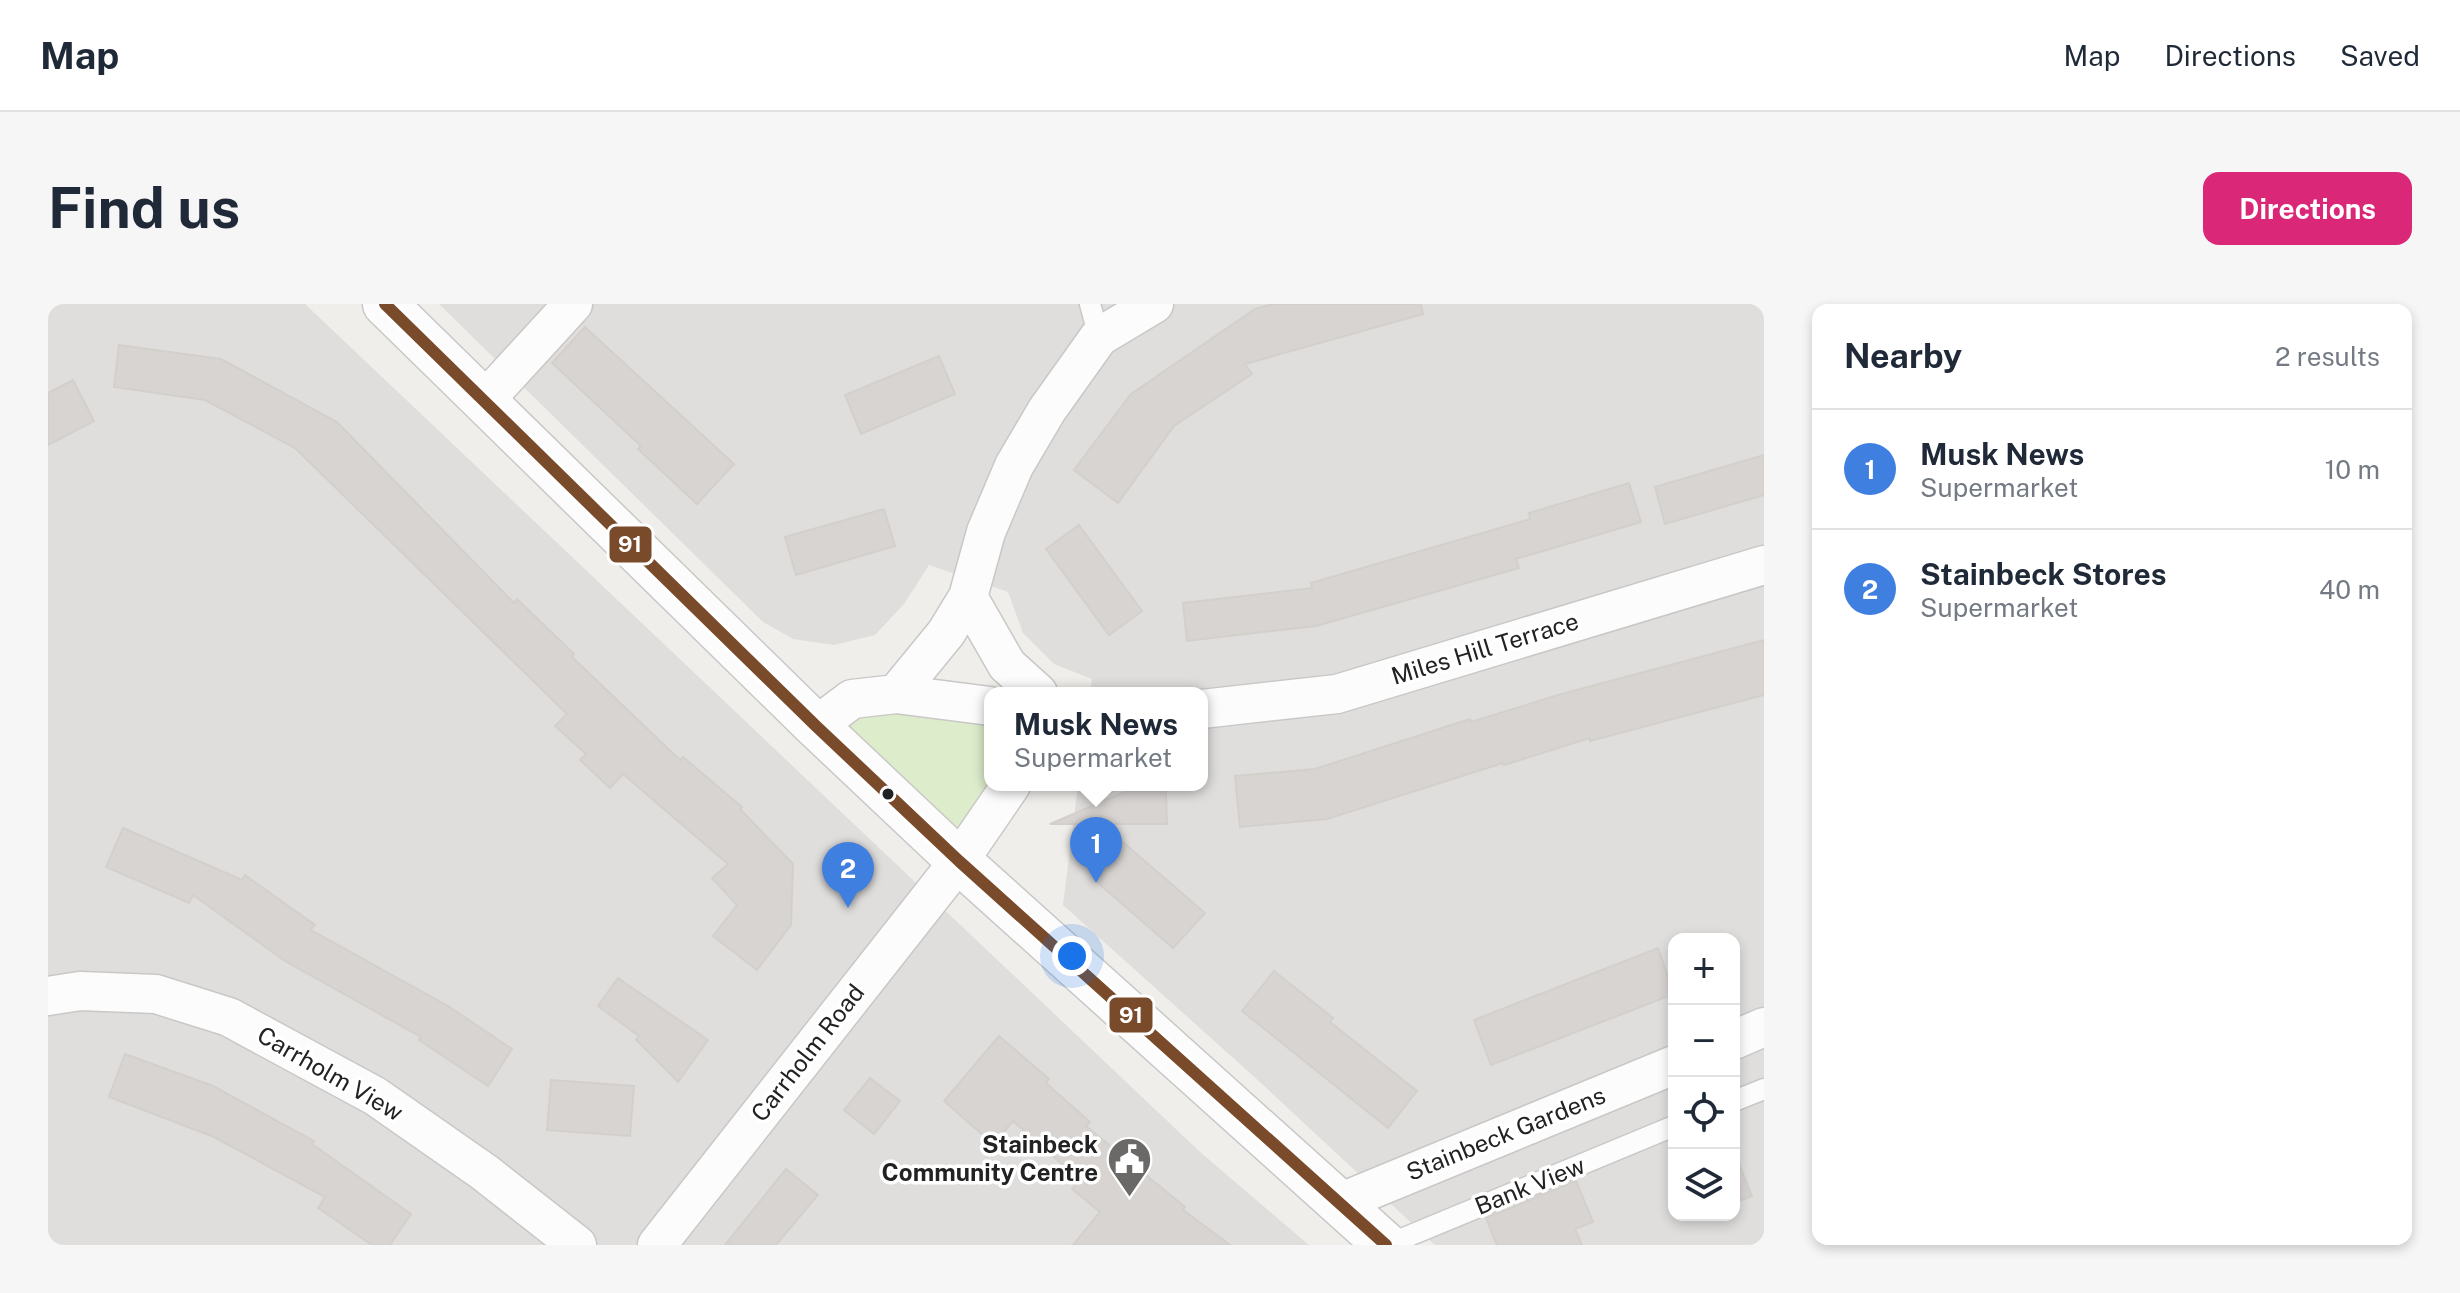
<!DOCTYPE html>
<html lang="en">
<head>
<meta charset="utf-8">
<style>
  :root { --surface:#fff; --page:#f6f6f7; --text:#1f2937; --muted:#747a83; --line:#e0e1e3; --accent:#db2777 }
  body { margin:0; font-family:"Public Sans",sans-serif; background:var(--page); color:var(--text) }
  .controls { position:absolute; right:24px; bottom:24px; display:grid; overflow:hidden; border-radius:16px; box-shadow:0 4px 12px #0003 }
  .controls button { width:72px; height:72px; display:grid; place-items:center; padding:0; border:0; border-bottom:2px solid var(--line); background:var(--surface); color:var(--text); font:40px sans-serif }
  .you { position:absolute; left:1024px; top:652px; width:28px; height:28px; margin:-20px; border:6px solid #fff; border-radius:50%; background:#1a73e8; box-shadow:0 0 0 12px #1a73e833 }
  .badge { display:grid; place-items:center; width:52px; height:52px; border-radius:50%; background:var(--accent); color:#fff; font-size:26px; font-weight:700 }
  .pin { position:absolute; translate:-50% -66px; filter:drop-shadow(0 2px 4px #0008) }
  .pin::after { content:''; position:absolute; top:42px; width:28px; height:24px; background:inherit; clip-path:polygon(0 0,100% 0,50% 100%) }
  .popup { position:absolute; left:936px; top:383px; width:224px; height:104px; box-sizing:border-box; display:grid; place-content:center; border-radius:16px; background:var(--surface); filter:drop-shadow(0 2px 6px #0005); font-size:26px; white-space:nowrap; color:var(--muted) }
  .popup b { font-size:30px; color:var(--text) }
  .popup::after { content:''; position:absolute; left:50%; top:100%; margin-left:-16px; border:16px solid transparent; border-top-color:var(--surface) }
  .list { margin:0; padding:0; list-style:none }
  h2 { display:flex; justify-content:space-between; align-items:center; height:104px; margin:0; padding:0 32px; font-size:34px }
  h2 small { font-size:26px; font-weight:400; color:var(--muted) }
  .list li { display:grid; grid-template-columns:52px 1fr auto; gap:24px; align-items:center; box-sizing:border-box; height:120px; padding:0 32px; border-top:2px solid var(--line) }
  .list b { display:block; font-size:30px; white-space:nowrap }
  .list p { margin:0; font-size:26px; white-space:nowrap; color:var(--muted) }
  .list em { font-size:26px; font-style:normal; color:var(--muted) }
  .icon { flex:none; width:44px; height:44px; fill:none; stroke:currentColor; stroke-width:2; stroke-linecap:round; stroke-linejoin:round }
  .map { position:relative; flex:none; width:1716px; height:941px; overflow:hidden; border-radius:16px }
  header { display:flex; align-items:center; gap:48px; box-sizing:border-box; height:112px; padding:0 40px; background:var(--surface); border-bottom:2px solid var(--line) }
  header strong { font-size:38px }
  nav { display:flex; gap:44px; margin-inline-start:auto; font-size:28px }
  .intro { display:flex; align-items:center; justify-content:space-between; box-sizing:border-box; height:192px; padding:0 48px }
  h1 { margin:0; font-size:56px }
  .button { padding:20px 36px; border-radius:16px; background:var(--accent); color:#fff; font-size:28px; font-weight:700 }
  main { display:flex; gap:48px; padding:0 48px }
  aside { flex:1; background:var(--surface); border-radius:16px; box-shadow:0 4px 12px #0003 }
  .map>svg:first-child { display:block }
  .residential { fill:#dfdedc; fill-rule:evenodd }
  .grass { fill:#ddeccb }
  .building { fill:#d7d4d2; stroke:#d3d0cc; stroke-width:2 }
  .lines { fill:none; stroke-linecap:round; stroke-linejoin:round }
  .service-casing { stroke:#c9c8c7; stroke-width:23 }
  .minor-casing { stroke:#c9c8c7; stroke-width:41 }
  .tertiary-casing { stroke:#c9c8c7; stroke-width:47 }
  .service { stroke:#fdfcfc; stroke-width:20 }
  .minor { stroke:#fdfcfc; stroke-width:38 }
  .tertiary { stroke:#fdfcfc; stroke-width:44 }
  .bus-1-casing { stroke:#fff; stroke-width:18 }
  .bus-1 { stroke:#7a4b2a; stroke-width:12 }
  .bus-dot { fill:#222; stroke:#fff; stroke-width:3 }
  .labels { text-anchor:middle; stroke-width:7; stroke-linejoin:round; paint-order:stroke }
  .street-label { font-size:24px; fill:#222; stroke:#fff }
  .poi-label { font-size:24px; font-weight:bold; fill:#222; stroke:#fff; text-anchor:end }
  .line-badge { stroke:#fff; stroke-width:3 }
  .badge-label { font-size:22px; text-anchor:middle; font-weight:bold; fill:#fff }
</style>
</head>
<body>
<header>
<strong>Map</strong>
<nav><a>Map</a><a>Directions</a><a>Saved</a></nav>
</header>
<div class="intro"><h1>Find us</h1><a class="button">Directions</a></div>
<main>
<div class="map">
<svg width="1716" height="941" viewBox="0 0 1716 941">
  <rect width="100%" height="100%" fill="#f0eeeb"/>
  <!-- residential -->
  <path class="residential" d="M 0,0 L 257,0 L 1151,847 L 1261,941 L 0,941 Z
    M 391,0 L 1716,0 L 1716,941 L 1387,941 L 1213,779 L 1015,601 L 1030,481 L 1154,481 L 1154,389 L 1042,389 L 1044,375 L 1006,360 L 975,329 L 960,288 L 881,261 L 856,300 L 827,331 L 786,341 L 745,335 L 715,318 ZM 1626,635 L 1686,635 L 1686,911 L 1626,911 Z"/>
  <!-- grass -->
  <path class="grass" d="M 804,395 L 942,402 L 942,481 L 911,557 L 768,422 Z"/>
  <!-- building -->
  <path class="building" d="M 1226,0 L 1373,0 L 1375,10 L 1197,60 L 1204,70 L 1126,122 L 1070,199 L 1026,166 L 1083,90 L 1207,5 Z
    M 537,23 L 686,160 L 649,200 L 590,145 L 593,142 L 504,59 Z
    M 71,41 L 173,55 L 289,118 L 466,299 L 469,295 L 526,350 L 524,353 L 632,456 L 635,453 L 694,503 L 692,505 L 745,560 L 743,621 L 709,666 L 665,632 L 689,601 L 664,574 L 680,560 L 575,470 L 562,484 L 532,456 L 538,450 L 507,422 L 519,410 L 247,144 L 157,96 L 66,83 Z
    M 891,52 L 907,90 L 813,130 L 797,91 Z
    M 25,76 L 46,117 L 0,141 L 0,89 Z
    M 1716,151 L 1716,191 L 1617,220 L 1607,183 Z
    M 1581,179 L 1593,218 L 1468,255 L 1471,264 L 1268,322 L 1139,337 L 1135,299 L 1264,284 L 1263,279 L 1482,215 L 1481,209 Z
    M 836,205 L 847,242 L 748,271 L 737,233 Z
    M 1031,221 L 1094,307 L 1061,331 L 998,245 Z
    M 1716,336 L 1716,391 L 1542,437 L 1542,434 L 1456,461 L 1455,459 L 1279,515 L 1192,523 L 1187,472 L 1267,465 L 1422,415 L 1423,418 L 1510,391 Z
    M 1079,487 L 1118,488 L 1119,520 L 1054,520 L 1157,609 L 1125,644 L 1050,579 L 1049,520 L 1002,520 Z
    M 75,524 L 194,576 L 197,571 L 267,621 L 263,626 L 400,702 L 464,745 L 440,782 L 371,736 L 373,733 L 237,657 L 145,591 L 141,599 L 58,563 Z
    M 1610,644 L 1626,690 L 1443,761 L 1426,716 Z
    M 1226,667 L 1285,714 L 1282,718 L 1369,787 L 1340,824 L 1194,707 Z
    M 570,674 L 660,736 L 630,778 L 588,736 L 591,732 L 550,702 Z
    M 951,732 L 1001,775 L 998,779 L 1042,818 L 1038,822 L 1137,903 L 1135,906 L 1182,941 L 1025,941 L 1052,908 L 1024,885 L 1032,876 L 965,817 L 945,840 L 896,797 Z
    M 77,750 L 165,782 L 266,837 L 264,840 L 363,910 L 342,941 L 324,941 L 270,904 L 277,893 L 166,833 L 61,793 Z
    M 822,774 L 852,797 L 826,830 L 796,806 Z
    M 503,776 L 586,782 L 582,832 L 499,826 Z
    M 1686,848 L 1704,892 L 1686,899 Z
    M 738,865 L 770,891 L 728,941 L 677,941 Z
    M 1528,877 L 1545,918 L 1527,925 L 1534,941 L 1449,941 L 1438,914 Z"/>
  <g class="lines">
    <defs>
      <path id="service" d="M 1042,0 L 1051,33
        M 1686,797 L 1716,785
        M 1339,941 L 1626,822"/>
      <path id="minor" d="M 436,97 L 525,0
        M 920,293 L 959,361 L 990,389
        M 848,390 L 898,329 L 920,293 L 938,228 L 966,162 L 999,106 L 1051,33 L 1106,0
        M 1154,405 L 1289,390 L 1716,261
        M 768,422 L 804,395 L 848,390 L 942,402
        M 0,692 L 32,687 L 108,690 L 181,713 L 327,792 L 436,868 L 529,941
        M 1686,736 L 1716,723
        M 1291,899 L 1626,761
        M 609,941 L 911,557 L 963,481"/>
      <path id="tertiary" d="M 337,0 L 768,422 L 911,557 L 1338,941"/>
    </defs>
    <!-- service casing -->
    <use href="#service" class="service-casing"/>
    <!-- minor casing -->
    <use href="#minor" class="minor-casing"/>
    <!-- tertiary casing -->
    <use href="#tertiary" class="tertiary-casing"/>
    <!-- service -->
    <use href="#service" class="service"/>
    <!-- minor -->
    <use href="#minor" class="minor"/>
    <!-- tertiary -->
    <use href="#tertiary" class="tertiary"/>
    <defs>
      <path id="bus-1" d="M 337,0 L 768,422 L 911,557 L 1338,941"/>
    </defs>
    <!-- bus-1 casing -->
    <use href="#bus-1" class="bus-1-casing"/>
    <!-- bus-1 -->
    <use href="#bus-1" class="bus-1"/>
  </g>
  <!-- icons -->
  <defs>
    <symbol id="civic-pin" viewBox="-11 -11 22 30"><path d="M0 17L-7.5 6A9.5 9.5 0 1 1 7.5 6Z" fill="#6a6968" stroke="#fff"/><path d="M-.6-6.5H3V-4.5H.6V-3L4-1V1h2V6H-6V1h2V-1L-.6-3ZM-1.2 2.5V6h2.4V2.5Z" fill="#fff"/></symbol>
  </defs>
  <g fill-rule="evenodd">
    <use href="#civic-pin" x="1056" y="830" width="51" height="69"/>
  </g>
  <!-- markers -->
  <circle class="bus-dot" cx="840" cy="490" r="7"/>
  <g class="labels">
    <!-- street labels -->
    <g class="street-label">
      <text transform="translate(1437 345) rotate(-17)" y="8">Miles Hill Terrace</text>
      <text transform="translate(760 749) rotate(-52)" y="8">Carrholm Road</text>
      <text transform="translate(282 770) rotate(30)" y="8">Carrholm View</text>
      <text transform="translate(1458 830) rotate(-22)" y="8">Stainbeck Gardens</text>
      <text transform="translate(1482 882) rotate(-22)" y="8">Bank View</text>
    </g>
    <!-- poi labels -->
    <g class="poi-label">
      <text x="1050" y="849">Stainbeck<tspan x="1050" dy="28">Community Centre</tspan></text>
    </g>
  </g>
  <g class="line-badge">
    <rect x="560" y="221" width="45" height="39" rx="8" fill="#7a4b2a"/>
    <rect x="1060" y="692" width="46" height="38" rx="8" fill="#7a4b2a"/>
  </g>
  <g class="badge-label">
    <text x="582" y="248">91</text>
    <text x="1083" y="719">91</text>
  </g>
</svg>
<div class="controls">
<button>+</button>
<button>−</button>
<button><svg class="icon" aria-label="locate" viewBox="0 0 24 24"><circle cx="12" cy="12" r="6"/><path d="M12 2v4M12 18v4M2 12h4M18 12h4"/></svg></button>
<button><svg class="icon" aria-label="layers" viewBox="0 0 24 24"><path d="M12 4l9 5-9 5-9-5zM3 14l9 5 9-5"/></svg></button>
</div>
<div class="you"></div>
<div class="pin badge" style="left:1048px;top:579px;background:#3f7fe0">1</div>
<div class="popup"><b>Musk News</b>Supermarket</div>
<div class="pin badge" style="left:800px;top:604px;background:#3f7fe0">2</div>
</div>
<aside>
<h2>Nearby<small>2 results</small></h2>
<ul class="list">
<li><span class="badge" style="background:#3f7fe0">1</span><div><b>Musk News</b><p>Supermarket</p></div><em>10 m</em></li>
<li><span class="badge" style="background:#3f7fe0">2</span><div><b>Stainbeck Stores</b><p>Supermarket</p></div><em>40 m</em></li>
</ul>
</aside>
</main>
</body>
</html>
